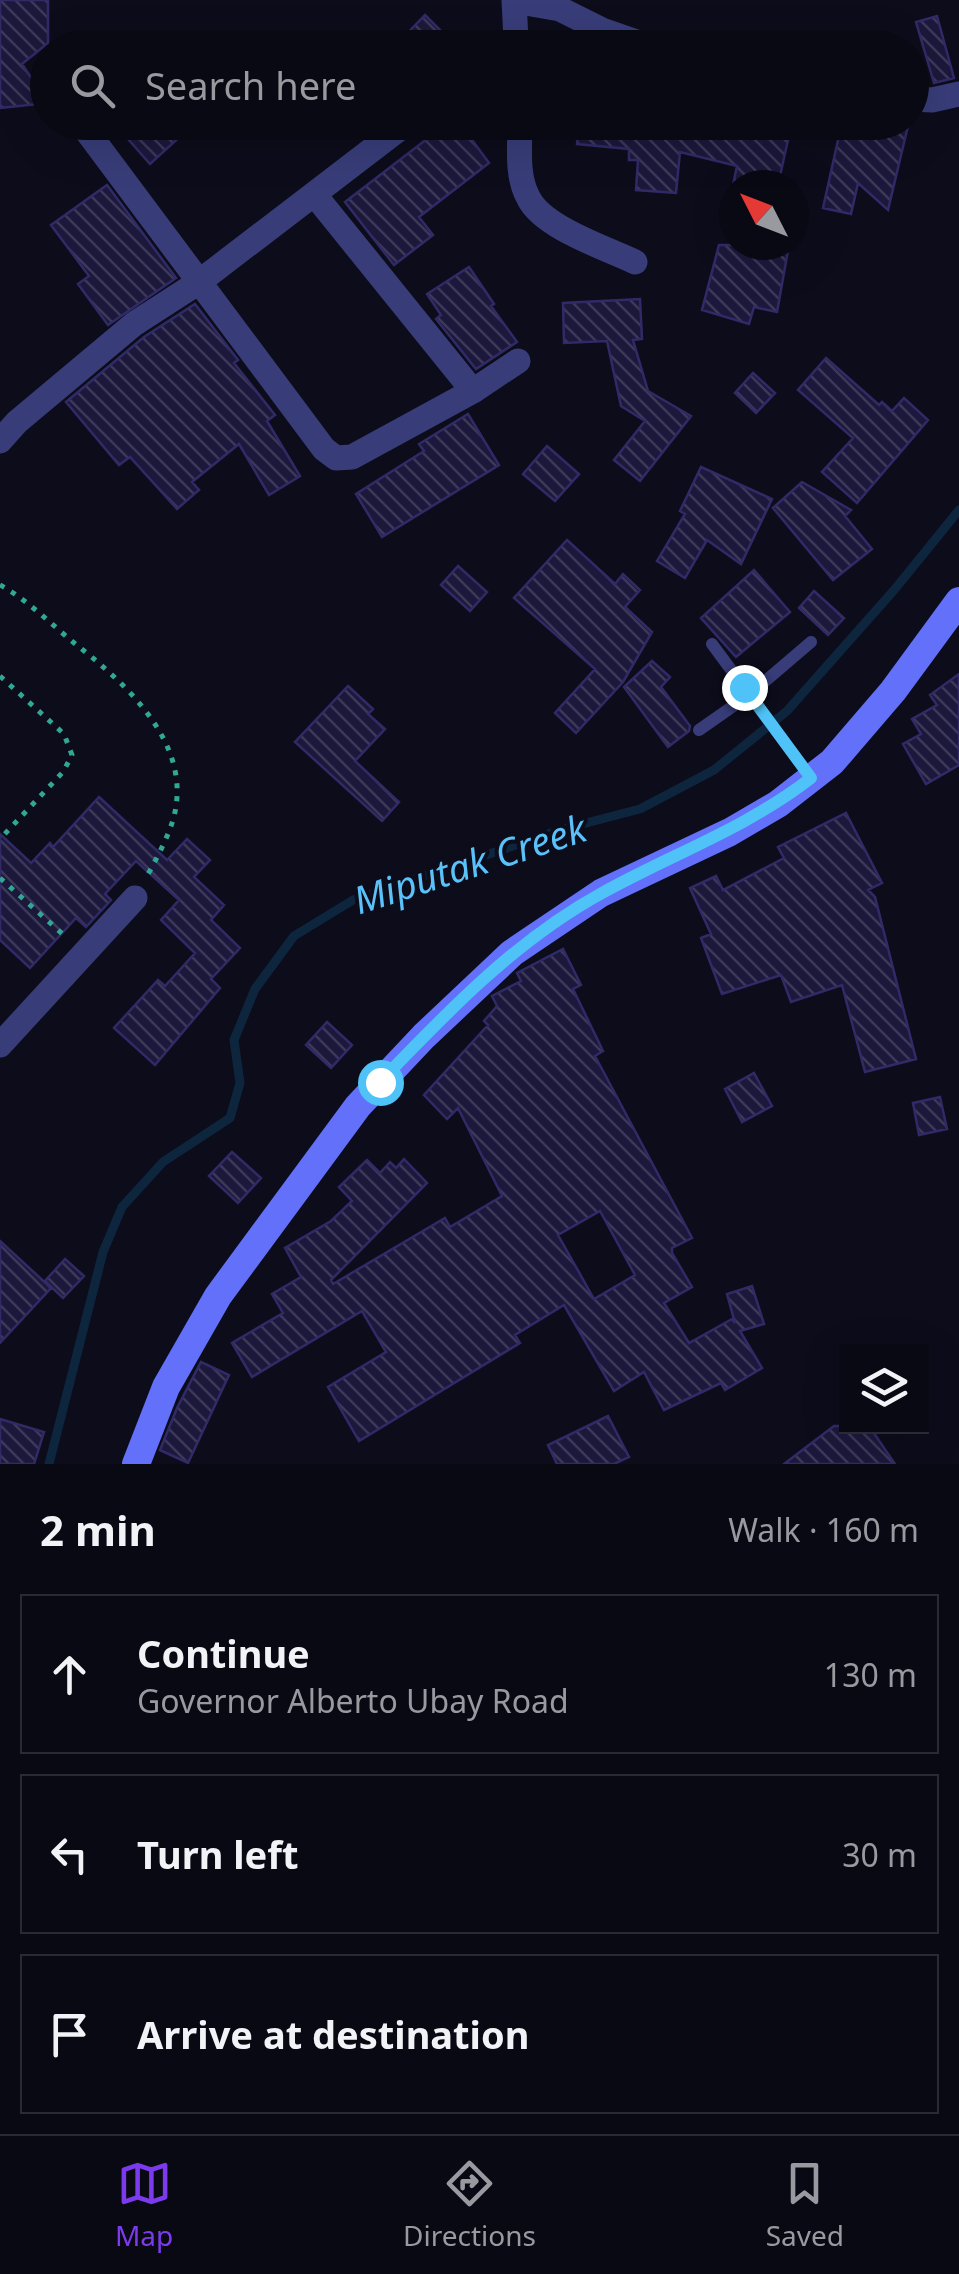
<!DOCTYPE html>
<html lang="en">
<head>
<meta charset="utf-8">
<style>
  :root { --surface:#090914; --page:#12121d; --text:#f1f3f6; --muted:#999aa0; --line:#292a34; --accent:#7c3aed }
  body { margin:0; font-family:"Noto Sans",sans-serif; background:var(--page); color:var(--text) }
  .controls { position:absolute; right:30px; bottom:30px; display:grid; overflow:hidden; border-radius:0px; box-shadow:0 10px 40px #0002 }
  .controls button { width:90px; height:90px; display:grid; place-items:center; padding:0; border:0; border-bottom:2px solid var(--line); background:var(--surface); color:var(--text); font:50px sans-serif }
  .compass { position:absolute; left:719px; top:170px; width:90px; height:90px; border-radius:50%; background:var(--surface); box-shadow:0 10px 40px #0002; rotate:312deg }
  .stop { position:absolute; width:30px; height:30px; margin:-22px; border:8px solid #4fc3f7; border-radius:50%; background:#fff }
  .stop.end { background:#4fc3f7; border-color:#fff; box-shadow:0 2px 10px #0008 }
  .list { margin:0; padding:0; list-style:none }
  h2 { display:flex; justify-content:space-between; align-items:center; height:130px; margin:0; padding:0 40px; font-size:42px }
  h2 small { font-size:32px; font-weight:400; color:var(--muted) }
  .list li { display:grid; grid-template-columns:65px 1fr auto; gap:30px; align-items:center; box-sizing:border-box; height:160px; margin:0 20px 20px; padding:0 20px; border:2px solid var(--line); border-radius:0px }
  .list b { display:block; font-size:38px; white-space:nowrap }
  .list p { margin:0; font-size:32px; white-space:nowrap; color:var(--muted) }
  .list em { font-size:32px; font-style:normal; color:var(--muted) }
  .icon { flex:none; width:55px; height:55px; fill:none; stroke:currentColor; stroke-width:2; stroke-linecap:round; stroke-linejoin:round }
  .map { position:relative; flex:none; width:959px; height:1464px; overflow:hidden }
  .search { position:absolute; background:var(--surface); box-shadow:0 10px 40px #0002; left:30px; right:30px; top:30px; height:110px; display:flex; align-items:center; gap:25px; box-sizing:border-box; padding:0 35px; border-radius:55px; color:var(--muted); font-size:38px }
  .sheet { height:670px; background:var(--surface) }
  nav { display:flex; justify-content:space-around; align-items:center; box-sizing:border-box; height:140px; border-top:2px solid var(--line); background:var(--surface); font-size:28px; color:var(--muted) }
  nav a { display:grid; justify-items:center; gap:5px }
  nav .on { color:var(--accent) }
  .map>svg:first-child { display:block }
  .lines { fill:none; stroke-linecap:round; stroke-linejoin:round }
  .stream { stroke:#0d263e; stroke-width:9 }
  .building { fill:url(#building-back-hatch); stroke:#302b67; stroke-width:2.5; fill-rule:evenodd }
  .path { stroke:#31a893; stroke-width:5; stroke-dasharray:5 8; stroke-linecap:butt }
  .service { stroke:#383d79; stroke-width:12 }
  .minor { stroke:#383d79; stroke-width:25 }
  .secondary { stroke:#6370f9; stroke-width:28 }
  .route { stroke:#4fc3f7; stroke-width:12 }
  .labels { text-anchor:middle; stroke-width:8; stroke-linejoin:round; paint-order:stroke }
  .water-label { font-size:38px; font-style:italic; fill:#5ac2f9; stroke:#0c0c1b }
</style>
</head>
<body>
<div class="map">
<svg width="959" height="1464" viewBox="0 0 959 1464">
  <defs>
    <pattern id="building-back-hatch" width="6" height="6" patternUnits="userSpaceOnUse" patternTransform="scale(2.5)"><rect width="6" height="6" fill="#1b183b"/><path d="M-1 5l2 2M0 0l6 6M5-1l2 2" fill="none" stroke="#3b3858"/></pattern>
  </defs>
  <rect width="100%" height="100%" fill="#0c0c1b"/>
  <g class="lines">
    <!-- stream -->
    <path class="stream" d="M 49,1464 L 103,1252 L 122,1207 L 163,1162 L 230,1118 L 240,1083 L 234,1040 L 255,989 L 294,936 L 353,900 L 563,829 L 640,809 L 714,770 L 787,711 L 895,589 L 959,510"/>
  </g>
  <!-- building -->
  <path class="building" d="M 0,0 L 48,0 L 48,43 L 22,64 L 48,103 L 0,108 Z
    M 425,15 L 458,48 L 393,48 Z
    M 937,16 L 954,78 L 934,83 L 916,22 Z
    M 113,122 L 196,122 L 150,164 Z
    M 449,122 L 459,122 L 489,163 L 419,217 L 433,235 L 394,265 L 345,202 Z
    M 579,122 L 792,122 L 778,185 L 733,185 L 737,166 L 680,152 L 676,193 L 636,190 L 638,160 L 629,160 L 629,149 L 577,144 Z
    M 842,122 L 891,122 L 908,126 L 888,210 L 858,183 L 851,214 L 823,208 Z
    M 107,185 L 176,278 L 108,325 L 78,284 L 89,276 L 51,225 Z
    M 719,245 L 789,245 L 777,312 L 754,307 L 749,324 L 702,310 Z
    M 469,267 L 494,304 L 491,306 L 517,342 L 476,369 L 436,319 L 441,315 L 427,294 Z
    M 640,299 L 642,339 L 633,340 L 648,391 L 691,416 L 640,481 L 614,460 L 645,421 L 621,406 L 607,341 L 564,343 L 563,303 Z
    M 195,304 L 238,360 L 234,363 L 275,415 L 267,421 L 300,476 L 269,495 L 239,444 L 192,482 L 199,490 L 177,509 L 130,457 L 119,465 L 66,402 L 144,337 Z
    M 826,358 L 879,405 L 882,402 L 892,411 L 904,398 L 928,420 L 857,503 L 822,472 L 853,438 L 798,390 Z
    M 753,373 L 775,393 L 756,413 L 735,393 Z
    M 468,414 L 499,465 L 382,537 L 356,494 L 424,451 L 419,444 Z
    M 547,446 L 579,474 L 555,501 L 523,474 Z
    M 701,467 L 772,499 L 741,564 L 707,540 L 685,578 L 657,561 L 685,514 L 680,511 Z
    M 802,482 L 851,510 L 845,516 L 872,549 L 833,580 L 773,508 Z
    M 567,540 L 615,584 L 623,574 L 640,590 L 625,607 L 652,632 L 623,682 L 576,733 L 555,713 L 595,669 L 514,598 Z
    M 458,566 L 487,592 L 470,611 L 441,585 Z
    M 754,570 L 790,612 L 736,657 L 701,618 Z
    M 814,591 L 844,618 L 828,635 L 799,608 Z
    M 652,661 L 670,677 L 661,687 L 690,726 L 689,731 L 668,747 L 624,687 Z
    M 959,674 L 959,765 L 926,784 L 903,744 L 921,734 L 912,719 L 937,705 L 930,695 Z
    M 348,686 L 373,709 L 368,714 L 385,729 L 355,761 L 399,802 L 382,821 L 295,742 Z
    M 99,797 L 167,860 L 187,839 L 210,860 L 194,877 L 224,905 L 211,920 L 240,948 L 211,979 L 220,988 L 155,1065 L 114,1028 L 158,980 L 165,986 L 195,953 L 161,920 L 179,900 L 136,861 L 105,894 L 111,900 L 86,927 L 76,918 L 30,968 L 0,940 L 0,834 L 31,863 L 50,843 L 53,847 Z
    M 846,813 L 882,883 L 868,890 L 875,897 L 916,1059 L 865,1072 L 842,985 L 791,1002 L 781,975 L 722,994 L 701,938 L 711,934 L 690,888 L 716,876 L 723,890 L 784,858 L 778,847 Z
    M 563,949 L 581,985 L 573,989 L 603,1051 L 595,1056 L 692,1238 L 672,1248 L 672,1253 L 692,1287 L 664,1303 L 689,1343 L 732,1319 L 735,1323 L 727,1294 L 752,1286 L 764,1324 L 740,1331 L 762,1368 L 725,1390 L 721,1383 L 664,1410 L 644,1372 L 614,1391 L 564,1305 L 515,1335 L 520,1343 L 359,1441 L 328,1387 L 386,1352 L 362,1311 L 252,1377 L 232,1343 L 283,1313 L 272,1294 L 301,1277 L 285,1248 L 331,1221 L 352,1201 L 339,1187 L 367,1160 L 380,1173 L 390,1162 L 396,1168 L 404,1159 L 427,1183 L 331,1280 L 333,1284 L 445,1218 L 450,1227 L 502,1196 L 458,1108 L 447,1119 L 424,1095 L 488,1025 L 484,1021 L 497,1006 L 492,996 L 521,981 L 517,973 ZM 600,1211 L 635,1275 L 594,1299 L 558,1235 Z
    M 327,1022 L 352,1045 L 331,1068 L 306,1045 Z
    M 754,1073 L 772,1106 L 742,1122 L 725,1089 Z
    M 940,1097 L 947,1129 L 919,1135 L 913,1103 Z
    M 232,1152 L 261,1178 L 238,1203 L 209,1176 Z
    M 0,1241 L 51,1288 L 0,1343 Z
    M 65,1259 L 84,1276 L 63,1298 L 45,1281 Z
    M 201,1362 L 229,1375 L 188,1463 L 160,1450 L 177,1408 Z
    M 608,1416 L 629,1457 L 614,1464 L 557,1464 L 548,1445 Z
    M 0,1419 L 44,1432 L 34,1464 L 0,1464 Z
    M 834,1426 L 869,1426 L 895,1464 L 784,1464 Z"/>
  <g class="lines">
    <!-- path -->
    <path class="path" d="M 0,585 C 26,599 50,623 73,642 C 125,683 195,744 173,820 C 167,839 157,858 147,876
      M 0,676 L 64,734 L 72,755 L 63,772 L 0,839
      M 0,878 L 67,938"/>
    <!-- service -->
    <path class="service" d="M 712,644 L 811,778
      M 699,730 L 749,695 L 811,642"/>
    <!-- minor -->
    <path class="minor" d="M 514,1 L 560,9 L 602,30 L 654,48
      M 506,48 L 516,40 L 514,0
      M 912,99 L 932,100 L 959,94
      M 80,122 L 324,449 L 336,458 L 352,457 L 473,391 L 518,361
      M 520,122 C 520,147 516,177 529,199 C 544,228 606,248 635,262
      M 314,194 L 473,391
      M 0,441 L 17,422 L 134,324 L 199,282 L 408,122
      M 0,1045 L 135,898"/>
    <!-- secondary -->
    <path class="secondary" d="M 136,1464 L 166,1387 L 218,1296 L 358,1106 L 424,1036 L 512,953 L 601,893 L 730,832 L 778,804 L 832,762 L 893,691 L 959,601"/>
  </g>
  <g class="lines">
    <!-- route -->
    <path class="route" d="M 380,1082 C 447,1012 516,940 602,893 C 674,853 745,829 811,778 L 744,687"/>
  </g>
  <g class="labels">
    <!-- water labels -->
    <g class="water-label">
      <text transform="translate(470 865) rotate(-18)" y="13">Miputak Creek</text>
    </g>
  </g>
</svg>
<div class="controls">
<button><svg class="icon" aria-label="layers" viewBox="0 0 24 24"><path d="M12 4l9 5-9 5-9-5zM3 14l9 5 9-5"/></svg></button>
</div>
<svg class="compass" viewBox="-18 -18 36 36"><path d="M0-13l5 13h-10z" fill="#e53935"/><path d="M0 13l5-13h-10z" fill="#999aa0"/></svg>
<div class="stop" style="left:380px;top:1082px"></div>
<div class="stop end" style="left:744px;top:687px"></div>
<div class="search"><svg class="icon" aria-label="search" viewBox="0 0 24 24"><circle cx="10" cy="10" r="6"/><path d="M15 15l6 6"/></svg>Search here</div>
</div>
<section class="sheet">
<h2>2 min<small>Walk · 160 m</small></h2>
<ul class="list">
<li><svg class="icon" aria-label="ahead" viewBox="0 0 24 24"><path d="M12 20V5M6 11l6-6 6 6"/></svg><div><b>Continue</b><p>Governor Alberto Ubay Road</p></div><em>130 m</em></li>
<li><svg class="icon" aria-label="left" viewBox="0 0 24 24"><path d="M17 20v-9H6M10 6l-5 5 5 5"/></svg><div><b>Turn left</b></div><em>30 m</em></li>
<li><svg class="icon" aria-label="arrive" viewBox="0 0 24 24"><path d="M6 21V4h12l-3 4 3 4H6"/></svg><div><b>Arrive at destination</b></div></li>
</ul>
</section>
<nav>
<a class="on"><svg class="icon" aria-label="map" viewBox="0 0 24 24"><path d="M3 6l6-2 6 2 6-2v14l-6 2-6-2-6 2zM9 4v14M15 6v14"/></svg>Map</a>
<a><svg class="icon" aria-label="directions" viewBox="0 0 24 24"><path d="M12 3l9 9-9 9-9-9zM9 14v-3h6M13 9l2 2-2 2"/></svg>Directions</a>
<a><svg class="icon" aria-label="saved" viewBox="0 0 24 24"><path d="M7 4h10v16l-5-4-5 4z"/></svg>Saved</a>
</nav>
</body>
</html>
